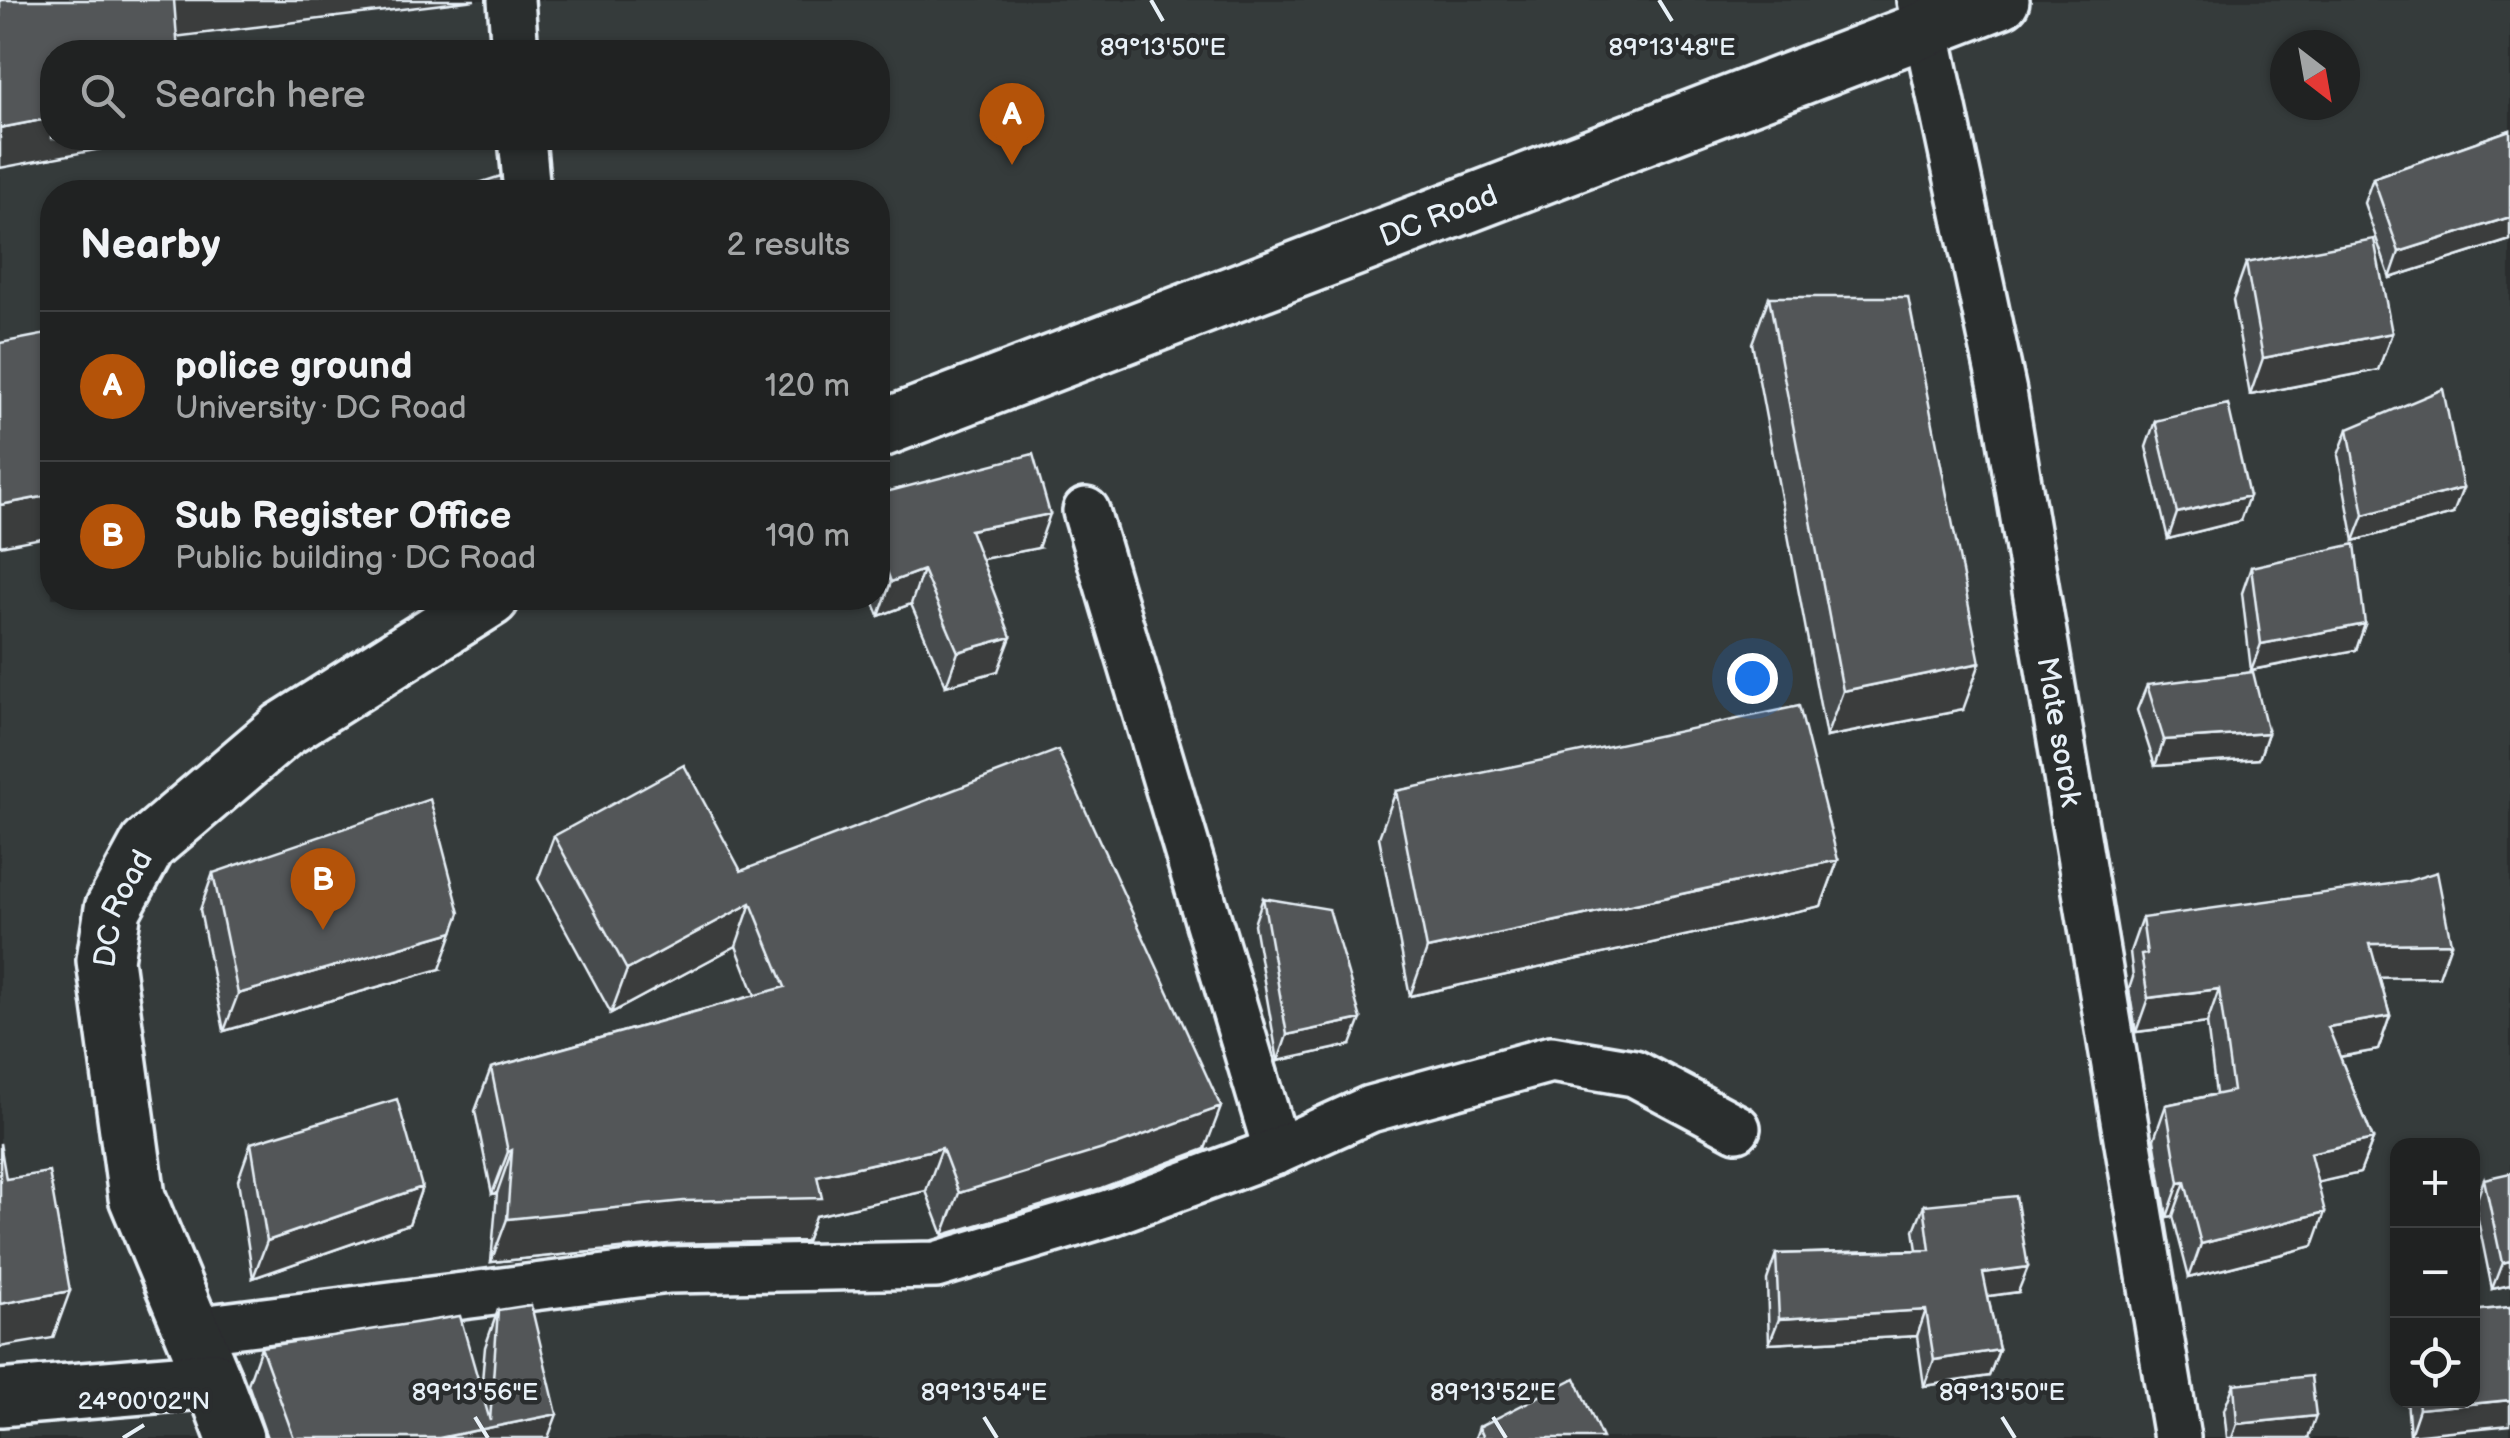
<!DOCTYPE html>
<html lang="en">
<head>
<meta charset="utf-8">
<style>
  :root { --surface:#202222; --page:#2d2f2f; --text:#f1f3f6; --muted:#a2a4a5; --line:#3d3f40; --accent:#b45309 }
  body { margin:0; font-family:"Balsamiq Sans",sans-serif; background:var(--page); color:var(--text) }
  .controls { position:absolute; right:30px; bottom:30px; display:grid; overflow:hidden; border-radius:20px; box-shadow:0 2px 8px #0004 }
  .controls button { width:90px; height:90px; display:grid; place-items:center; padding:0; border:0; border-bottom:2px solid var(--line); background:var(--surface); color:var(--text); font:50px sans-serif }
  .compass { position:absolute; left:2270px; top:30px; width:90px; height:90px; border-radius:50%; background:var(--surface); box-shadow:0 2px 8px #0004; rotate:149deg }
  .you { position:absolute; left:1752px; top:678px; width:35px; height:35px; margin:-25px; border:8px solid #fff; border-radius:50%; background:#1a73e8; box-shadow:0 0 0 15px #1a73e833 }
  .badge { display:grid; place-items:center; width:65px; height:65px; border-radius:50%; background:var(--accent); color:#fff; font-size:32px; font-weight:700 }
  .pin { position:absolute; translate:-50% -82px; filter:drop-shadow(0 2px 5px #0008) }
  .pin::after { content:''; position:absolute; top:52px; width:35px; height:30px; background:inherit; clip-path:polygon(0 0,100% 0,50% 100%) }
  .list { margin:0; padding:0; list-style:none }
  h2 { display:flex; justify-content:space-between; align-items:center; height:130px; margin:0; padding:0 40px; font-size:42px }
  h2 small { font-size:32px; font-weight:400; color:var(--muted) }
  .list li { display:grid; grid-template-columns:65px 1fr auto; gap:30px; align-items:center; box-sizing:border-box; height:150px; padding:0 40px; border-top:2px solid var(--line) }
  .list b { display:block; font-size:38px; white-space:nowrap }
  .list p { margin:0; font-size:32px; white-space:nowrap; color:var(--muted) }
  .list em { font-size:32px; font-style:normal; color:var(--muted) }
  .icon { flex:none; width:55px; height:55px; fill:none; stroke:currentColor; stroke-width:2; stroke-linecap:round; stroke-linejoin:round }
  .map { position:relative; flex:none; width:2510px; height:1438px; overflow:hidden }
  .search { position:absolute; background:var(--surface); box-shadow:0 2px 8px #0004; left:40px; top:40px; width:850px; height:110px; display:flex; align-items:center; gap:25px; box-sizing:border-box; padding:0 35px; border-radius:40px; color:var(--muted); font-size:38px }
  .panel { position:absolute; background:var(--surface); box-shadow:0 2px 8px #0004; left:40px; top:180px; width:850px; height:430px; border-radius:40px }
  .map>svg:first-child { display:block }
  .built { fill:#363a3b; fill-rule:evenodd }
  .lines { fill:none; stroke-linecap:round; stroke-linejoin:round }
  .street-casing { stroke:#e8f1f8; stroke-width:52 }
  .secondary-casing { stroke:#e8f1f8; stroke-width:62 }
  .highway-casing { stroke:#e8f1f8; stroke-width:62 }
  .street { stroke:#2a2d2e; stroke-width:45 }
  .secondary { stroke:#2a2d2e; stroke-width:55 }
  .highway { stroke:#2a2d2e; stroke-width:55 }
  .wall { fill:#474b4d; stroke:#e8f1f8; stroke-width:2.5 }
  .shaded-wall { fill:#3a3d3e; stroke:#e8f1f8; stroke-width:2.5 }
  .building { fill:#535759; stroke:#e8f1f8; stroke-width:2.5 }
  .ticks { fill:none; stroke:#e8f1f8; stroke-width:4 }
  .labels { text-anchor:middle; stroke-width:9; stroke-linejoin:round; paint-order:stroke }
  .street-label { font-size:30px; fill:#e8f1f8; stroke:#2a2d2e }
  .ticks-label { font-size:25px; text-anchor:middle; fill:#e8f1f8; stroke:#2a2d2e; stroke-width:9; stroke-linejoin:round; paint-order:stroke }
</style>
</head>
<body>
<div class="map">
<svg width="2510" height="1438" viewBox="0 0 2510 1438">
  <rect width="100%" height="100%" fill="#2a2d2e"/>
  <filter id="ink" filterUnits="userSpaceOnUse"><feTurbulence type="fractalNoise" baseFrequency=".01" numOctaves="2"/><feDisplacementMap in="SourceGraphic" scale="20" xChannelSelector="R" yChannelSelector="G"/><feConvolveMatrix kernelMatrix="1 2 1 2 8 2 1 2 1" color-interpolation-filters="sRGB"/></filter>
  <g filter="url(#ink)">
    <!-- built -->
    <path class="built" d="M 0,0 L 2510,0 L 2510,1438 L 0,1438 ZM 2285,45 L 2345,45 L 2345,105 L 2285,105 ZM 52,52 L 878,52 L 878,138 L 52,138 ZM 52,192 L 878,192 L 878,598 L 52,598 ZM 2398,1146 L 2472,1146 L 2472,1400 L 2398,1400 Z"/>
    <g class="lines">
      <defs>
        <g id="street">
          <path d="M 511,0 L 515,52"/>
          <path id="s1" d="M 1920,0 L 2003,392 L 2177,1438"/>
          <path d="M 522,138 L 527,192"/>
          <path d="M 1086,511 L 1277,1151"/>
          <path d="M 192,1330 L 669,1270 L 936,1265 L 1109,1213 L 1277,1151 L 1370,1109 L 1551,1059 L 1634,1073 L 1737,1128"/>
        </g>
        <g id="secondary">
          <path id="s2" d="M 878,430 L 2001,0"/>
          <path id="s3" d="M 213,1380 L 137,1197 L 105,960 L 113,909 L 148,845 L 283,730 L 491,598"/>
        </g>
        <path id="highway" d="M 0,1398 L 213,1380 L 235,1438"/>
      </defs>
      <!-- street casing -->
      <use href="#street" class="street-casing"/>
      <!-- secondary casing -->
      <use href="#secondary" class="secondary-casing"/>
      <!-- highway casing -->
      <use href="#highway" class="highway-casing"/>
      <!-- street -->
      <use href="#street" class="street"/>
      <!-- secondary -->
      <use href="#secondary" class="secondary"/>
      <!-- highway -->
      <use href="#highway" class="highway"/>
    </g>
    <!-- wall -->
    <path class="wall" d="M 2510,130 L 2510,240 L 2390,278 L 2364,203 L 2373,178 Z
      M 2246,263 L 2392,333 L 2378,370 L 2250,395 L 2233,300 Z
      M 1769,297 L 1963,710 L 1826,737 L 1752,343 Z
      M 2155,421 L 2240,521 L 2168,539 L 2146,447 Z
      M 2348,429 L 2453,514 L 2354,541 L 2338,455 Z
      M 878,494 L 1038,548 L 981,559 L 998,671 L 946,686 L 911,604 L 879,616 L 872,598 L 878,598 Z
      M 2251,567 L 2365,624 L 2356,650 L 2251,670 L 2242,593 Z
      M 2147,685 L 2268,733 L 2259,759 L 2155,766 L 2137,710 Z
      M 1396,791 L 1838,860 L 1821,906 L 1410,996 L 1379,837 Z
      M 554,836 L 741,871 L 1205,1149 L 1101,1188 L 943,1235 L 926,1191 L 815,1216 L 806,1241 L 668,1244 L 491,1262 L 497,1193 L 492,1194 L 475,1111 L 491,1068 L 755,995 L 736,946 L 611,1013 L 538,879 Z
      M 213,873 L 440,969 L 224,1031 L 200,910 Z
      M 1263,898 L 1351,1045 L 1278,1061 L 1254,924 Z
      M 2142,918 L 2439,977 L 2379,977 L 2390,1016 L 2378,1050 L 2340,1057 L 2373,1139 L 2360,1173 L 2318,1182 L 2313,1246 L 2189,1278 L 2173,1216 L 2167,1217 L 2154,1139 L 2166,1105 L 2216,1094 L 2207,1023 L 2136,1032 L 2129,989 L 2133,977 L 2130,952 Z
      M 251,1143 L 422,1187 L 409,1224 L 253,1278 L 238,1180 Z
      M 2484,1179 L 2510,1285 L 2492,1289 L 2475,1205 Z
      M 1924,1205 L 2018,1292 L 1988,1296 L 1999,1350 L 1989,1376 L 1924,1386 L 1917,1336 L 1769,1344 L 1767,1280 L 1776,1254 L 1917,1250 L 1914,1230 Z
      M 498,1310 L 548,1438 L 267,1438 L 248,1384 L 261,1347 L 481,1392 L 485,1347 Z
      M 2234,1384 L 2308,1438 L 2227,1438 L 2224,1410 Z
      M 2407,1400 L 2472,1400 L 2410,1435 Z
      M 1479,1427 L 1484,1438 L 1475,1438 Z"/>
    <!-- shaded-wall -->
    <path class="shaded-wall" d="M 172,0 L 475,0 L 158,39 Z
      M 52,118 L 52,138 L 159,138 L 0,168 L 0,128 Z
      M 416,138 L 474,138 L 473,139 L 415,140 Z
      M 2510,217 L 2510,240 L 2390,278 L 2399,252 Z
      M 2392,333 L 2378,370 L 2250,395 L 2263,358 Z
      M 2463,488 L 2453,514 L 2354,541 L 2364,515 Z
      M 52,495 L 52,536 L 0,546 L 0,505 Z
      M 2249,496 L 2240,521 L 2168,539 L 2177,513 Z
      M 1050,514 L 1038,548 L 958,564 L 970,530 Z
      M 923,570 L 911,604 L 879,616 L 891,582 Z
      M 2365,624 L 2356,650 L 2251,670 L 2261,644 Z
      M 1011,637 L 998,671 L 946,686 L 958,652 Z
      M 1980,663 L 1963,710 L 1826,737 L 1843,691 Z
      M 2268,733 L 2259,759 L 2155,766 L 2164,740 Z
      M 1838,860 L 1821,906 L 1410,996 L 1427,949 Z
      M 751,903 L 736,946 L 611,1013 L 627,970 Z
      M 453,932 L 440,969 L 224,1031 L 238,994 Z
      M 2451,943 L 2439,977 L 2358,978 L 2370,944 Z
      M 2219,989 L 2207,1023 L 2136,1032 L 2148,998 Z
      M 2390,1016 L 2378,1050 L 2316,1061 L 2328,1027 Z
      M 1361,1019 L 1351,1045 L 1278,1061 L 1287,1035 Z
      M 1221,1107 L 1205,1149 L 1101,1188 L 943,1235 L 959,1193 Z
      M 2373,1139 L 2360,1173 L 2298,1187 L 2310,1153 Z
      M 942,1148 L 926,1191 L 815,1216 L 806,1241 L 668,1244 L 491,1262 L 507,1219 L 817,1176 Z
      M 512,1150 L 497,1193 L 492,1194 L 508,1152 Z
      M 2185,1182 L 2173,1216 L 2167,1217 L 2179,1183 Z
      M 422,1187 L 409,1224 L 253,1278 L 267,1241 Z
      M 2325,1212 L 2313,1246 L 2189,1278 L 2201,1244 Z
      M 2510,1261 L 2510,1285 L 2492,1289 L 2502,1263 Z
      M 2028,1267 L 2018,1292 L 1974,1298 L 1983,1273 Z
      M 70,1291 L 53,1338 L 0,1347 L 0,1304 Z
      M 1926,1310 L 1917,1336 L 1769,1344 L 1779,1319 Z
      M 1999,1350 L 1989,1376 L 1924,1386 L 1934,1360 Z
      M 2510,1400 L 2510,1425 L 2410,1435 L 2419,1409 Z
      M 557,1414 L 548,1438 L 439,1438 Z
      M 2316,1416 L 2308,1438 L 2232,1438 L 2237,1424 Z"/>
    <!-- building -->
    <path class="building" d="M 0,0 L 174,0 L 178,52 L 296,47 L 297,52 L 52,52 L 52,118 L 0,128 Z
      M 2510,130 L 2510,217 L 2399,252 L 2373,178 Z
      M 501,176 L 503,192 L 451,192 Z
      M 2374,239 L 2392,333 L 2263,358 L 2246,263 Z
      M 1769,297 L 1908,297 L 1980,663 L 1843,691 Z
      M 52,333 L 52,495 L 0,505 L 0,343 Z
      M 2443,389 L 2463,488 L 2364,515 L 2348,429 Z
      M 2228,404 L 2249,496 L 2177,513 L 2155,421 Z
      M 1033,454 L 1050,514 L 970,530 L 1011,637 L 958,652 L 923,570 L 891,582 L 878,547 L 878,494 Z
      M 2355,544 L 2365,624 L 2261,644 L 2251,567 Z
      M 2253,672 L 2268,733 L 2164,740 L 2147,685 Z
      M 1799,706 L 1838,860 L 1427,949 L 1396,791 Z
      M 1058,750 L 1221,1107 L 1116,1145 L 959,1193 L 942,1148 L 817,1176 L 822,1198 L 684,1201 L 507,1219 L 512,1150 L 508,1152 L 491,1068 L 785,987 L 751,903 L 627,970 L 554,836 L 684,765 L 741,871 Z
      M 430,799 L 460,913 L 453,932 L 238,994 L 213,873 Z
      M 2437,872 L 2451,943 L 2370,944 L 2390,1016 L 2328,1027 L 2373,1139 L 2310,1153 L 2325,1212 L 2201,1244 L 2185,1182 L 2179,1183 L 2166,1105 L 2233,1091 L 2219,989 L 2148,998 L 2141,955 L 2147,954 L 2142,918 L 2405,882 Z
      M 1263,898 L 1329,909 L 1361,1019 L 1287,1035 Z
      M 397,1099 L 422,1187 L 267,1241 L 251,1143 Z
      M 0,1143 L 6,1179 L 49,1172 L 70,1291 L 0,1304 Z
      M 2510,1173 L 2510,1261 L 2502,1263 L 2484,1179 Z
      M 2016,1196 L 2028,1267 L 1983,1273 L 1999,1350 L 1934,1360 L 1926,1310 L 1779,1319 L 1776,1254 L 1930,1250 L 1924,1205 Z
      M 531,1305 L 557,1414 L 439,1438 L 294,1438 L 261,1347 L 460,1316 L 490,1421 L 498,1310 Z
      M 2510,1307 L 2510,1400 L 2419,1409 L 2418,1400 L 2472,1400 L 2472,1311 Z
      M 2311,1376 L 2316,1416 L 2237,1424 L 2234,1384 Z
      M 1575,1378 L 1602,1438 L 1484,1438 L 1479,1427 Z"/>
  </g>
  <!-- ticks -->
  <path class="ticks" d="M 1151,0 L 1163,21M 1659,0 L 1672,21M 475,1417 L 488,1438M 984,1417 L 997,1438M 1493,1417 L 1506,1438M 2002,1417 L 2015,1438M 123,1438 L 144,1425"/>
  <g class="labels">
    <!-- street labels -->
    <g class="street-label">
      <text dy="10" stroke="none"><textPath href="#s2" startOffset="600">DC Road</textPath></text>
      <text dy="10" stroke="none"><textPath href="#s1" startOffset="745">Mate sorok</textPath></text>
      <text dy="10" stroke="none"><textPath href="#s3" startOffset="492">DC Road</textPath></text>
    </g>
  </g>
  <g class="ticks-label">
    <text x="1163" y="55">89°13'50"E</text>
    <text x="1672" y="55">89°13'48"E</text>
    <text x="475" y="1400">89°13'56"E</text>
    <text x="984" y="1400">89°13'54"E</text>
    <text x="1493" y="1400">89°13'52"E</text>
    <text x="2002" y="1400">89°13'50"E</text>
    <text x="144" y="1409">24°00'02"N</text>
  </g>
</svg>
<div class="controls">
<button>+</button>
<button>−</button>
<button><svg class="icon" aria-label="locate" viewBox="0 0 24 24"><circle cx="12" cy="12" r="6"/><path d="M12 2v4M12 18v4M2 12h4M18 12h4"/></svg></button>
</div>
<svg class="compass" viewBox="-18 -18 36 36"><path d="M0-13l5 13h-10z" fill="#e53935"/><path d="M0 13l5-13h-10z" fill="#a2a4a5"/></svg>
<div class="you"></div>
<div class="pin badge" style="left:1012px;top:165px">A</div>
<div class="pin badge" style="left:323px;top:930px">B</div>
<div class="search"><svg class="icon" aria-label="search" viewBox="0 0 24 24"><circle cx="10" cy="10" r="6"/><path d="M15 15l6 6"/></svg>Search here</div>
<section class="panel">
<h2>Nearby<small>2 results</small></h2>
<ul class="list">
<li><span class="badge">A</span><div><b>police ground</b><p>University · DC Road</p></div><em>120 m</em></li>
<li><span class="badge">B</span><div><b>Sub Register Office</b><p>Public building · DC Road</p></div><em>190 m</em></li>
</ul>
</section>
</div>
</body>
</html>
